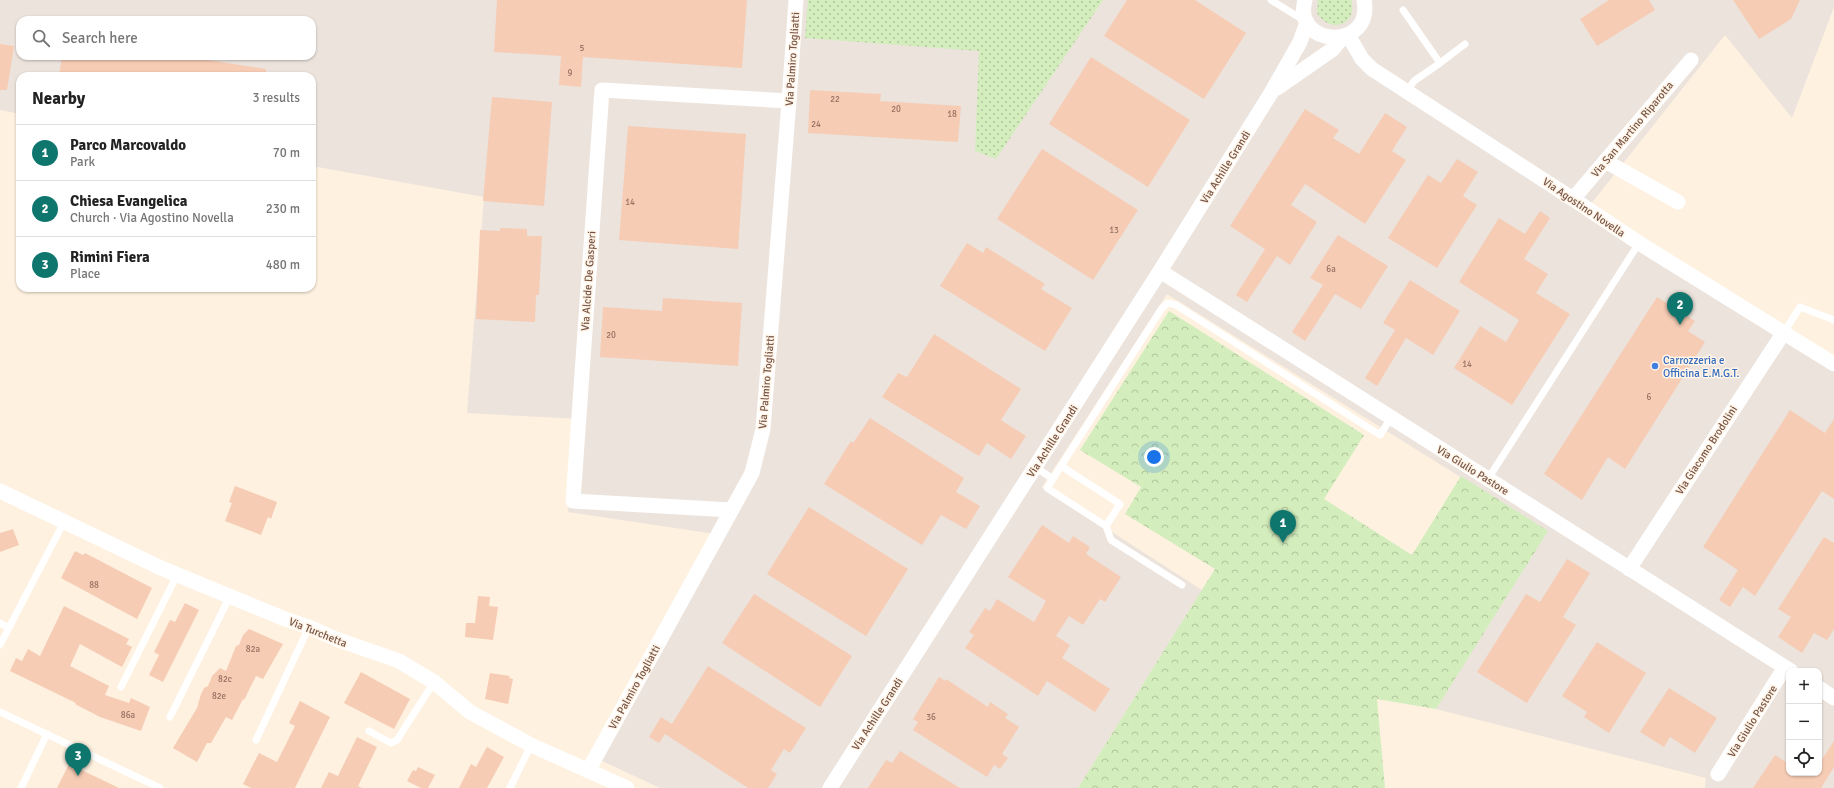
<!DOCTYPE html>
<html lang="en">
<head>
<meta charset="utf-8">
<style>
  :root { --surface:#fff; --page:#f6f6f6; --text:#222; --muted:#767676; --line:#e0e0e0; --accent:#0f766e }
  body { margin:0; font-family:Signika,sans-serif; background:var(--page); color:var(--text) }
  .controls { position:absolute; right:12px; bottom:12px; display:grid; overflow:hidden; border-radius:8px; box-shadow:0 1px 3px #0004 }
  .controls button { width:36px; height:36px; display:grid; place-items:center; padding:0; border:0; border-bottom:1px solid var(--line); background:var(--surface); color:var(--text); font:20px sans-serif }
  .you { position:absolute; left:1154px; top:457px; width:14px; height:14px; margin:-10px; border:3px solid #fff; border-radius:50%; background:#1a73e8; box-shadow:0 0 0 6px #1a73e833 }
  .badge { display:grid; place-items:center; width:26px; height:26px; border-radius:50%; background:var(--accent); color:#fff; font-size:13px; font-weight:700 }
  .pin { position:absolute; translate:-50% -33px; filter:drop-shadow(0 1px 2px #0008) }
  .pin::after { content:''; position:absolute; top:21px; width:14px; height:12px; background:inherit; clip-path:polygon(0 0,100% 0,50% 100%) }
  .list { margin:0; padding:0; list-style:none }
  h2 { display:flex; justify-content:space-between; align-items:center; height:52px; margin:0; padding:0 16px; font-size:17px }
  h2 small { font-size:13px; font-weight:400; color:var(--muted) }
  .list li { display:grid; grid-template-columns:26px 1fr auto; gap:12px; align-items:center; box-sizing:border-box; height:56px; padding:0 16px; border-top:1px solid var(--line) }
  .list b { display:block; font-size:15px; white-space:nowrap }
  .list p { margin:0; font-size:13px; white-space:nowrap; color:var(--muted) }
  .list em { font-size:13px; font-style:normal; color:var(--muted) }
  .icon { flex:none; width:22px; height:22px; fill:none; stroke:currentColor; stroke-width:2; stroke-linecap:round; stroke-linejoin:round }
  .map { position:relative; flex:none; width:1834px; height:788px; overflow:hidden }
  .search { position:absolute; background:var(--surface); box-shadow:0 1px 3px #0004; left:16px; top:16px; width:300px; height:44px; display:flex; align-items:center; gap:10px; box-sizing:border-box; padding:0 14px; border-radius:12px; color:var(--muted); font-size:15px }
  .panel { position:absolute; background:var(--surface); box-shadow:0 1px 3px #0004; left:16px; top:72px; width:300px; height:220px; border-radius:12px }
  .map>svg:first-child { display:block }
  .industrial { fill:#ece3dc; fill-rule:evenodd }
  .grass { fill:url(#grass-dots) }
  .forest { fill:url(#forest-crowns) }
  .building { fill:#f6ccb5 }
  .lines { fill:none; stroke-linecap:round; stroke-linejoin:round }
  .lane { stroke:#fff; stroke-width:7 }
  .street { stroke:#fff; stroke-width:15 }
  .shop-dot { fill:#3f7fe0; stroke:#fff5e8; stroke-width:1.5 }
  .labels { text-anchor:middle; stroke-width:3; stroke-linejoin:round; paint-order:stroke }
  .number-label { font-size:9px; fill:#977261 }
  .street-label { font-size:11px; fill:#775445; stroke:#fff5e8 }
  .shop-label { font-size:11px; fill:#366cbe; stroke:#fff5e8; text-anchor:start }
</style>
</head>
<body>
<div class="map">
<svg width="1834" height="788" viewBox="0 0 1834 788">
  <defs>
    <pattern id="grass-dots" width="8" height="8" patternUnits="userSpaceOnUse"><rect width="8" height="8" fill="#d3edbd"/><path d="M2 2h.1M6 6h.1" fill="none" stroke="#b0c39b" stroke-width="1.8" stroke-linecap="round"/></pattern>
    <pattern id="forest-crowns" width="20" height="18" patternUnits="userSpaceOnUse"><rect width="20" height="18" fill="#d3edbd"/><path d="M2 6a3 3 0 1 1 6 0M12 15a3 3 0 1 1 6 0" fill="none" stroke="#b0c39b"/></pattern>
  </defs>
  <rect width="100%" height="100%" fill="#fef1e0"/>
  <!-- industrial -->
  <path class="industrial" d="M 0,0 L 1834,0 L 1834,7 L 1792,118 L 1725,35 L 1590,205 L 1834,366 L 1834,788 L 1705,788 L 1706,778 L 1436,709 L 1547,531 L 1167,294 L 1042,487 L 1202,590 L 1078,788 L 660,788 L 598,759 L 722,535 L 568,512 L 580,419 L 467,413 L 484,197 L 312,166 L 312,76 L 20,76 L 20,114 L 0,110 ZM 20,20 L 312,20 L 312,56 L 20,56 ZM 1789,671 L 1819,671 L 1819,773 L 1789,773 Z"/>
  <!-- grass -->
  <path class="grass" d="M 808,0 L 1103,0 L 996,159 L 975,151 L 979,51 L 805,38 Z
    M 1318,0 L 1351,0 C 1359,24 1330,35 1317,13 Z"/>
  <!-- forest -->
  <path class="forest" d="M 1169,311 L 1364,435 L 1324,499 L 1412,555 L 1461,476 L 1548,531 L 1436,709 L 1377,699 L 1385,788 L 1078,788 L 1215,569 L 1125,514 L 1141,487 L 1080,450 Z"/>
  <!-- building -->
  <path class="building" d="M 497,0 L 747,0 L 742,68 L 583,57 L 581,87 L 559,85 L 561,56 L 494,52 Z
    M 1127,0 L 1195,0 L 1246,33 L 1204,99 L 1104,36 Z
    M 1609,0 L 1649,0 L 1655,10 L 1597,46 L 1580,19 Z
    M 1733,0 L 1800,0 L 1791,19 L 1759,39 Z
    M 0,44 L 14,46 L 7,90 L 0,90 Z
    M 62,56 L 195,56 L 195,58 L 266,69 L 266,76 L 59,76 Z
    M 1091,57 L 1190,120 L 1148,187 L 1049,124 Z
    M 810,90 L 881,94 L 880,101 L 961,106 L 958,142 L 808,133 Z
    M 492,97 L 552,102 L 544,206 L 483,201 Z
    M 1305,109 L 1339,130 L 1333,138 L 1359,154 L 1385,113 L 1407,127 L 1392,151 L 1406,160 L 1365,224 L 1305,184 L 1291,205 L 1317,222 L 1290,265 L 1277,256 L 1247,302 L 1236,295 L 1265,249 L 1230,226 Z
    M 628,126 L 746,134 L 738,249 L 619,240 Z
    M 1042,149 L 1138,210 L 1093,280 L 997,219 Z
    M 1457,159 L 1478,172 L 1463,196 L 1477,205 L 1437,268 L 1388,238 L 1428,175 L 1441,183 Z
    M 1540,211 L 1550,218 L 1524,259 L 1548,274 L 1536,293 L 1570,314 L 1512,405 L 1454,368 L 1480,326 L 1506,342 L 1519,320 L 1459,282 L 1499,218 L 1525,234 Z
    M 500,228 L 527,229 L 527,236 L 542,236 L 539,295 L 536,295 L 535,322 L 476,319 L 480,230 L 500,231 Z
    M 1338,235 L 1388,266 L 1361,309 L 1335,294 L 1305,341 L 1292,332 L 1323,285 L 1310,278 Z
    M 967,243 L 983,253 L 986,247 L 1045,284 L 1041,289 L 1072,308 L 1045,351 L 940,286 Z
    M 1410,280 L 1460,311 L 1433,355 L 1406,338 L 1377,386 L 1365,378 L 1395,330 L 1383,323 Z
    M 1657,297 L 1695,321 L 1688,331 L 1705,342 L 1625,469 L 1608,457 L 1582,500 L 1544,474 Z
    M 663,298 L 742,303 L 738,366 L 600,357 L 603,307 L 662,311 Z
    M 934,334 L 1021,389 L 1001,420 L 1026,436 L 1011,459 L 987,443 L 979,456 L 882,397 L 898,373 L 907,377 Z
    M 1790,410 L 1825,433 L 1834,419 L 1834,499 L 1822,491 L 1755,596 L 1743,587 L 1730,607 L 1719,600 L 1738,570 L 1703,547 Z
    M 870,418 L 964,478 L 956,492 L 980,506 L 966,529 L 941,515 L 922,545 L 824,484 L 851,441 L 853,443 Z
    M 235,486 L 277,502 L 271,519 L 268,517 L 261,535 L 225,521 L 232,503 L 229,502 Z
    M 809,507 L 908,569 L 866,636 L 767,574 Z
    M 1042,525 L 1069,543 L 1073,536 L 1090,547 L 1086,554 L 1121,577 L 1105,602 L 1100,599 L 1083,625 L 1069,616 L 1056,636 L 1070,645 L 1062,658 L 1110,689 L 1095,712 L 1047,681 L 1038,696 L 965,648 L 974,635 L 969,632 L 985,608 L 990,611 L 997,599 L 1034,622 L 1046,601 L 1008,577 Z
    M 13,529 L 19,545 L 0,552 L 0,533 Z
    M 1824,537 L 1834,543 L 1834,629 L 1827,640 L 1814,633 L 1802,653 L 1778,637 L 1791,617 L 1778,609 Z
    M 75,551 L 83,555 L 85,553 L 152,588 L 137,619 L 61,578 Z
    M 1567,559 L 1590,573 L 1563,617 L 1576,625 L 1527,703 L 1477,672 L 1526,594 L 1540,602 Z
    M 754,594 L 852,656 L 820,707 L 722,643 Z
    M 478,596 L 490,597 L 489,606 L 498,607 L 493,640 L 465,637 L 466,623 L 475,623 Z
    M 185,603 L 199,610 L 163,682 L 149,675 L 159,655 L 154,652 L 170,620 L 175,622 Z
    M 64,606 L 129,639 L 126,644 L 132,647 L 122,667 L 80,644 L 70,666 L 109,686 L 105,695 L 129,703 L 131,698 L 150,707 L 141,731 L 100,717 L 75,704 L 76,703 L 10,671 L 16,658 L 22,661 L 28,649 L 40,656 Z
    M 249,629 L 283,644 L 263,679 L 256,676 L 244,700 L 243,699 L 232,720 L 226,717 L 211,743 L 207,743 L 197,762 L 173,748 L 197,708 L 201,694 L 204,688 L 208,686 L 212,676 L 220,668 L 226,671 L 236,646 L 239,645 L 243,635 Z
    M 1597,642 L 1646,673 L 1609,733 L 1584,717 L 1587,712 L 1562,696 Z
    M 708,666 L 806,728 L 790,753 L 784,749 L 771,770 L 777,774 L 768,788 L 748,788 L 665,734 L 659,743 L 649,737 L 661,717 L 672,724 Z
    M 361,672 L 410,699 L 394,729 L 344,703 Z
    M 490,673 L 510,676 L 509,678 L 513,679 L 508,704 L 485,699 Z
    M 939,677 L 945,681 L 946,679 L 988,707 L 990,702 L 1008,714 L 1005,718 L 1019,727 L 1002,754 L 1008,758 L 1000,769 L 994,765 L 987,777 L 913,730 L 918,722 L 913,719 Z
    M 1669,688 L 1717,718 L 1695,753 L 1670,737 L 1664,747 L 1640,732 Z
    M 300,701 L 330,717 L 295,788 L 251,788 L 243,784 L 259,753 L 277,762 L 295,726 L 289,723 Z
    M 357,737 L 377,747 L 358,786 L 362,788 L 321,788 L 329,772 L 338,776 Z
    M 1834,741 L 1834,767 L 1821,788 L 1753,788 L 1775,755 L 1789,764 L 1789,773 L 1819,773 L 1819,764 Z
    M 487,747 L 504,757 L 487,788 L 459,788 L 471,764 L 476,767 Z
    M 900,751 L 960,788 L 868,788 L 886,760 L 892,763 Z
    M 69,764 L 119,788 L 57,788 Z
    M 418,767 L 435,775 L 428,788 L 421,788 L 407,781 L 413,770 L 416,771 Z"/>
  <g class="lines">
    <!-- lane -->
    <path class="lane" d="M 1271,0 L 1305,21
      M 1403,10 L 1440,63 L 1414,81 L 1407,91
      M 1440,63 L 1465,44
      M 1784,332 L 1800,307 L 1834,320
      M 1061,466 L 1120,504 L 1106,526 L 1047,488 L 1061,466 L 1162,308 L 1168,303 L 1176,305 L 1380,435 L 1391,418
      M 1035,467 L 1053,479
      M 1488,479 L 1639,243
      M 1106,526 L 1111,540 L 1182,585
      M 0,623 L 9,628
      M 0,645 L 64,522
      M 121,687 L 177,575
      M 0,712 L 160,788
      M 170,717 L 230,596
      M 369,731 L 391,743 L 397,740 L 434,682
      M 256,740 L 309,627
      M 21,788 L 47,734
      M 510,788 L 531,745"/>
    <!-- street -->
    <path class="street" d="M 1305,0 C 1292,48 1374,51 1364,0
      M 1348,35 L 1362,59 L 1372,69 L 1573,199 L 1639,243 L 1834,364
      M 1277,88 L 1333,49 L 1343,37
      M 1605,161 L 1678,202
      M 1573,199 L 1691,60
      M 1160,271 L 1791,671
      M 0,491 L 161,568 L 285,619 L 309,627 L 336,639 L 399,661 L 434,682 L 470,712 L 531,745 L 627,788
      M 731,510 L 573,501 L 602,90 L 789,101
      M 1629,569 L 1784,332
      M 1819,688 L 1834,698
      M 588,771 L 752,473 L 763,429 L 789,101 L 796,0
      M 1718,774 L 1785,667
      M 830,788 L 1160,271 L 1271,93 L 1300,42 L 1307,22"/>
  </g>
  <!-- markers -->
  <circle class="shop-dot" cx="1655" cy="366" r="4"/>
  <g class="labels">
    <!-- number labels -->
    <g class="number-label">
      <text x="582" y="51">5</text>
      <text x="570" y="76">9</text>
      <text x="835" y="102">22</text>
      <text x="896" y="112">20</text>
      <text x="952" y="117">18</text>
      <text x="816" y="127">24</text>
      <text x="630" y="205">14</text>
      <text x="1114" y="233">13</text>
      <text x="1331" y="272">6a</text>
      <text x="611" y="338">20</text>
      <text x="1467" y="367">14</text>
      <text x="1649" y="400">6</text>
      <text x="94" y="588">88</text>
      <text x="253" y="652">82a</text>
      <text x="225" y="682">82c</text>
      <text x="219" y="699">82e</text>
      <text x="128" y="718">86a</text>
      <text x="931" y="720">36</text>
    </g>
    <!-- street labels -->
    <g class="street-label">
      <text transform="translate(792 59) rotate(-86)" y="4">Via Palmiro Togliatti</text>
      <text transform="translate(1632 129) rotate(-50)" y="4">Via San Martino Riparotta</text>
      <text transform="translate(1225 167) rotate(-58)" y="4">Via Achille Grandi</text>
      <text transform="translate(1584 207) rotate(34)" y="4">Via Agostino Novella</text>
      <text transform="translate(588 281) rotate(-86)" y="4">Via Alcide De Gasperi</text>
      <text transform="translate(766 382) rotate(-85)" y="4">Via Palmiro Togliatti</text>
      <text transform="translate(1052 441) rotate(-57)" y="4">Via Achille Grandi</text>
      <text transform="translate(1706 450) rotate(-57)" y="4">Via Giacomo Brodolini</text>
      <text transform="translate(1473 470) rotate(32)" y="4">Via Giulio Pastore</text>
      <text transform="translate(318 632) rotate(22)" y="4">Via Turchetta</text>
      <text transform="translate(634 687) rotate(-61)" y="4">Via Palmiro Togliatti</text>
      <text transform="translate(877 714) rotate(-57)" y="4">Via Achille Grandi</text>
      <text transform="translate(1752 721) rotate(-58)" y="4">Via Giulio Pastore</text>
    </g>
    <!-- shop labels -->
    <g class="shop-label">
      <text x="1663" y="364">Carrozzeria e<tspan x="1663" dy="13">Officina E.M.G.T.</tspan></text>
    </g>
  </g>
</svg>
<div class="controls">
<button>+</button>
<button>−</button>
<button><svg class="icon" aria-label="locate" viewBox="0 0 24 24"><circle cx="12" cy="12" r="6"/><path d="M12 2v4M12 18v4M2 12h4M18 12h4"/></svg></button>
</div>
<div class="you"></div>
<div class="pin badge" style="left:1283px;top:543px">1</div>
<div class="pin badge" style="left:1680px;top:325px">2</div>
<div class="pin badge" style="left:78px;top:776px">3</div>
<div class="search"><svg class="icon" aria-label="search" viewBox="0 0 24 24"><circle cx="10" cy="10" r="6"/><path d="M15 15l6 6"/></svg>Search here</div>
<section class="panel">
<h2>Nearby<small>3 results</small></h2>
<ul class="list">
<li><span class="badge">1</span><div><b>Parco Marcovaldo</b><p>Park</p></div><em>70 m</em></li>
<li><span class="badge">2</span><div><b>Chiesa Evangelica</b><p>Church · Via Agostino Novella</p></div><em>230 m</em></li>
<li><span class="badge">3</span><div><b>Rimini Fiera</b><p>Place</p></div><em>480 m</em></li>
</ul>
</section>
</div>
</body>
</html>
